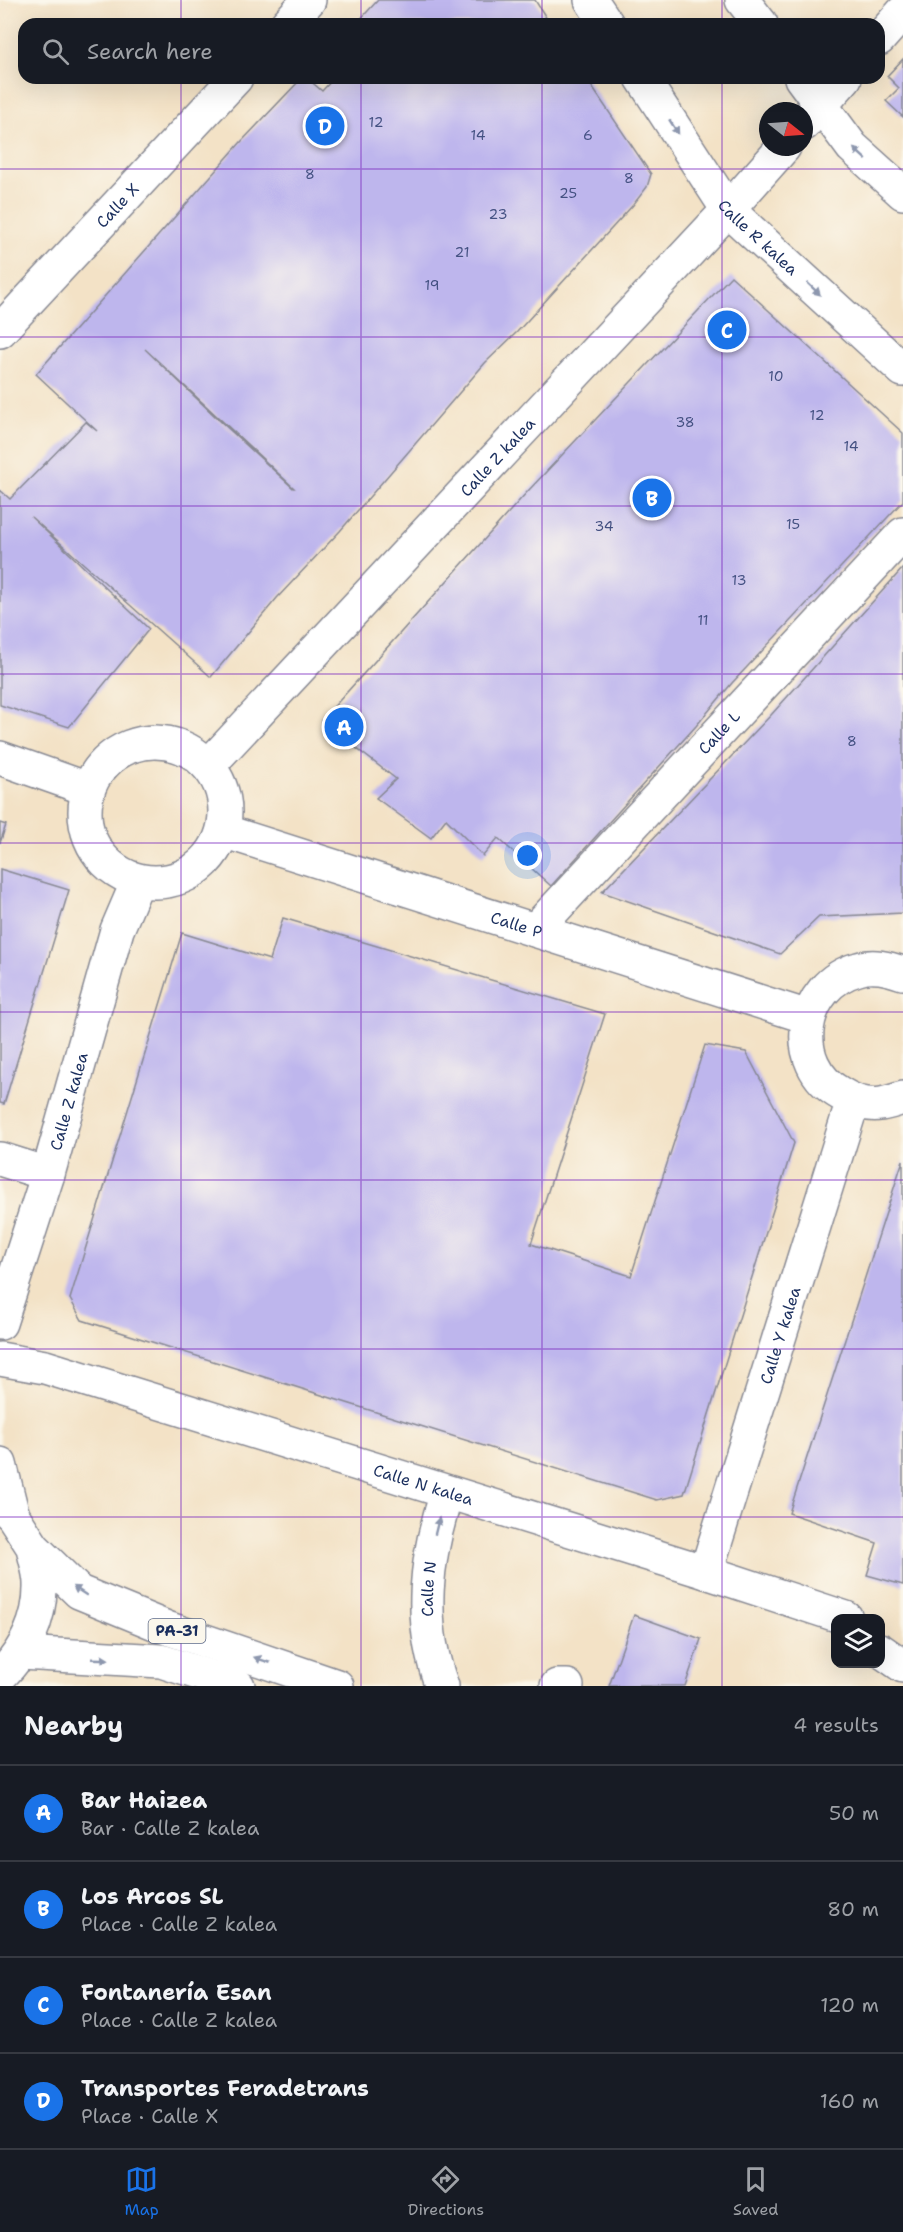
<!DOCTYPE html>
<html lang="en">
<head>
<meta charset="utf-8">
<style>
  :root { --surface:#171b24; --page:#242831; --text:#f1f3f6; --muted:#9ea1a6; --line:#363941; --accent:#1a73e8 }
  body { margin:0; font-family:"Shantell Sans",sans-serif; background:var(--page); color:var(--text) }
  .controls { position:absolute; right:18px; bottom:18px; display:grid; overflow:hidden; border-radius:12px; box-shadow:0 6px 24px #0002 }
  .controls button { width:54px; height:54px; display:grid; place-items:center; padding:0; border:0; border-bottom:2px solid var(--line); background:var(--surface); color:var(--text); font:30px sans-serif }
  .compass { position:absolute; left:759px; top:102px; width:54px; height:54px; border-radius:50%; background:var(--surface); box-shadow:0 6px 24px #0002; rotate:107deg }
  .you { position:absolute; left:528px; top:856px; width:21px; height:21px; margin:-15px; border:4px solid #fff; border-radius:50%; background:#1a73e8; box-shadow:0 0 0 9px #1a73e833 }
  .badge { display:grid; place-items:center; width:39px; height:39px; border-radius:50%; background:var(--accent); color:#fff; font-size:20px; font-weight:700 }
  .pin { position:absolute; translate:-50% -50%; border:3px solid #fff; box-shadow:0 2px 6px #0006 }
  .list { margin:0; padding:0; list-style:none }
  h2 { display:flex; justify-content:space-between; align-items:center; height:78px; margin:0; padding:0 24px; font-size:26px }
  h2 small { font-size:20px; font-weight:400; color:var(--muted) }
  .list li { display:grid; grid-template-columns:39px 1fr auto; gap:18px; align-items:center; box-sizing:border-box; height:96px; padding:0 24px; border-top:2px solid var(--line) }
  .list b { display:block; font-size:22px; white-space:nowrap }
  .list p { margin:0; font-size:20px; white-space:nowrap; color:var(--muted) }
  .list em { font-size:20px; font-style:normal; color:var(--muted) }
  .icon { flex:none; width:33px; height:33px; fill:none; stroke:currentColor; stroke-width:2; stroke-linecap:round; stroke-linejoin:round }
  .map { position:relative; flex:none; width:903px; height:1686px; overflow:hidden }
  .search { position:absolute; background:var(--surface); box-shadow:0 6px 24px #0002; left:18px; right:18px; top:18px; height:66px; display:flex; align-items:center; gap:15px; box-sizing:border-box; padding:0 21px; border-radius:18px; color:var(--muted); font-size:22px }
  .sheet { height:462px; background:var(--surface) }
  nav { display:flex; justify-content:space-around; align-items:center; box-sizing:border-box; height:84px; border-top:2px solid var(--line); background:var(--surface); font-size:16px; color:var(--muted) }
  nav a { display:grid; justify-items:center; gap:3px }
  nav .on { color:var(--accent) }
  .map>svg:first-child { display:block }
  .building { fill:#beb6ed; fill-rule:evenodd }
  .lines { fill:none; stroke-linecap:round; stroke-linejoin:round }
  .minor-casing { stroke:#878892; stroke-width:36 }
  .tertiary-casing { stroke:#878892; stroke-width:36 }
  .trunk-casing { stroke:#878892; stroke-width:36 }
  .motorway-casing { stroke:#878892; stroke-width:36 }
  .minor { stroke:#fff; stroke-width:33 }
  .tertiary { stroke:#fff; stroke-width:33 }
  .trunk { stroke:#fff; stroke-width:33 }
  .motorway { stroke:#fff; stroke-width:33 }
  .oneway { fill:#8d97ae }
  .grid { fill:none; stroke:#7b2cbf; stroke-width:1.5; stroke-opacity:0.55 }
  .labels { text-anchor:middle; stroke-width:4.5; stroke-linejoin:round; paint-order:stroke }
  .number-label { font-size:14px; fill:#445182 }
  .shield { fill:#fbf7ec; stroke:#5e6b89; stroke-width:1.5 }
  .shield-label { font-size:15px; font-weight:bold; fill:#1b2f5e }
  .street-label { font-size:16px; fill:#1b2f5e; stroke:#fbf7ec }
</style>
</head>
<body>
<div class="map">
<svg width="903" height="1686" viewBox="0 0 903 1686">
  <rect width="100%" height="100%" fill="#fbf7ec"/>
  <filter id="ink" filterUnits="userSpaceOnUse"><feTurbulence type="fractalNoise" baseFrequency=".0167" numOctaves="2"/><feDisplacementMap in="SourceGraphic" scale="12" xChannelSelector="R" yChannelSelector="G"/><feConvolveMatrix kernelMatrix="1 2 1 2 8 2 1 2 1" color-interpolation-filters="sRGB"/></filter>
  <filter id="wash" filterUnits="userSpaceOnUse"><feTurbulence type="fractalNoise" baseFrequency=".008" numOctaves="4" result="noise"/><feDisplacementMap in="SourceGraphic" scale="24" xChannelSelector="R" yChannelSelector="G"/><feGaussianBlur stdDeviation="1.35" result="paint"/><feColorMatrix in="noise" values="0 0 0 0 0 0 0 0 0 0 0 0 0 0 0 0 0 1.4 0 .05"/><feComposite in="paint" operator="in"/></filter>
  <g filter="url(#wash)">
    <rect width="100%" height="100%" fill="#f3e2c6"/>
    <g id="blocks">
      <!-- building -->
      <path class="building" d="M 378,0 L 535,0 L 550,24 L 356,24 Z
        M 903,59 L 903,117 L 886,101 L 899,88 L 887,76 Z
        M 302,78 L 307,78 L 322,91 L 334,78 L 586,78 L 651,174 L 647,187 L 633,205 L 517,332 L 485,363 L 340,531 L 277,598 L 211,677 L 31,517 L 149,629 L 69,727 L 0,705 L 0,490 L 10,499 L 86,422 L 97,431 L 36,374 L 241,142 ZM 145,349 L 294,488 L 293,488 L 219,420 Z
        M 731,276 L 903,433 L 903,501 L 732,683 L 696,726 L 551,886 L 498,838 L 483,856 L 446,819 L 431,838 L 376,798 L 396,779 L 321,721 L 528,491 Z
        M 903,568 L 903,913 L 819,917 L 780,954 L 602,892 L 771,715 Z
        M 0,823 L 6,825 L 0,843 Z
        M 0,869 L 69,890 L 4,1104 L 0,1103 Z
        M 283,918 L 605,1014 L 531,1244 L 631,1276 L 705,1045 L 746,1052 L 794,1143 L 684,1494 L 657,1500 L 82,1320 L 70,1299 L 182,933 L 270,960 Z
        M 903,1160 L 903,1585 L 867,1575 L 877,1543 L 789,1513 Z
        M 634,1615 L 701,1639 L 685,1686 L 609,1686 Z"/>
    </g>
  </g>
  <g filter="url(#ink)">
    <use href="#blocks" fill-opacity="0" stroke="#878892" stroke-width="1.5"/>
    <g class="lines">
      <defs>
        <g id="minor">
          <path d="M 591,0 L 607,24"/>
          <path d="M 742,0 L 761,24"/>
          <path d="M 287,24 L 309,0"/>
          <path id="s1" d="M 642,78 L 728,210 L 903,370"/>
          <path d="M 801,78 L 852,147 L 903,193"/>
          <path id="s2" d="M 0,331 L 236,78"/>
          <path d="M 0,758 L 88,789"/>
          <path id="s3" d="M 223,831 L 808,1017"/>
          <path id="s4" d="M 535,930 L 903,534"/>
          <path d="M 903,973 C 888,968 873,964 858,969 C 800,985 787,1064 841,1094 C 852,1101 867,1106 881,1104 C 888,1103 896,1100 903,1098"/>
          <path d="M 0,1159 L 48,1174"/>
          <path id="s5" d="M 0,1359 L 45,1367 L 706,1572 L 846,1618"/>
          <path id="s6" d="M 706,1572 L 853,1101"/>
          <path d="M 880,1650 L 903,1666"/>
          <path id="s7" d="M 442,1686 C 417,1621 426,1556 447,1493"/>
          <path d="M 557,1686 L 567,1686"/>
        </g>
        <g id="tertiary">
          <path d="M 879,39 L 903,12"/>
          <path d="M 804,124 L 845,78"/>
          <circle cx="155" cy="812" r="70"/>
          <path id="s8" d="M 209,765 L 728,210 L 784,147"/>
          <path id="s9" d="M 0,1323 L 48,1174 L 117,930 L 138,881"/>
          <path d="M 0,1464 L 13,1516"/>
        </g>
        <path id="trunk" d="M 0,1504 L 13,1516 L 33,1547 L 79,1592 L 167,1628 L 337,1686
          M 0,1676 C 25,1652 41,1619 40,1584 C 40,1572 35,1559 33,1547"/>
        <path id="motorway" d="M 21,1653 L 161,1661 L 238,1686"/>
      </defs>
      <!-- minor casing -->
      <use href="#minor" class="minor-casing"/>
      <!-- tertiary casing -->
      <use href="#tertiary" class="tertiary-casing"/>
      <!-- trunk casing -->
      <use href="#trunk" class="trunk-casing"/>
      <!-- motorway casing -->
      <use href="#motorway" class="motorway-casing"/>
      <!-- minor -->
      <use href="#minor" class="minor"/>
      <!-- tertiary -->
      <use href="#tertiary" class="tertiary"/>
      <!-- trunk -->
      <use href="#trunk" class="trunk"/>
      <!-- motorway -->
      <use href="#motorway" class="motorway"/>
    </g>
    <!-- one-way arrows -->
    <defs><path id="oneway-solid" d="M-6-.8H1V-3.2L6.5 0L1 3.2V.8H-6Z" transform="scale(1.5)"/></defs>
    <g class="oneway">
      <use href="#oneway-solid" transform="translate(674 127) rotate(57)"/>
      <use href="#oneway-solid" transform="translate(860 154) rotate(-138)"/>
      <use href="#oneway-solid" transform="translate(814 289) rotate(43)"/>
      <use href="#oneway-solid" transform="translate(437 1526) rotate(-76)"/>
      <use href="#oneway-solid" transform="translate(80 1591) rotate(-147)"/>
      <use href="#oneway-solid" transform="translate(100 1659) rotate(2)"/>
      <use href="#oneway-solid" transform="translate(262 1660) rotate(-161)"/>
    </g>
  </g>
  <!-- grid -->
  <path class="grid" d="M 181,0 L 181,24M 361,0 L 361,24M 542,0 L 542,24M 722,0 L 722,24M 181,78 L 181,1686M 361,78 L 361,1686M 542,78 L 542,1686M 722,78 L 722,1686M 0,169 L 903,169M 0,337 L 903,337M 0,506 L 903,506M 0,674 L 903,674M 0,843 L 903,843M 0,1012 L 903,1012M 0,1180 L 903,1180M 0,1349 L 903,1349M 0,1517 L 903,1517"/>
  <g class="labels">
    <!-- number labels -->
    <g class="number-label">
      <text x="376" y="127">12</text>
      <text x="478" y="140">14</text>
      <text x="588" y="140">6</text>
      <text x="310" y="179">8</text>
      <text x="629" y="183">8</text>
      <text x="568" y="198">25</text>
      <text x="498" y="219">23</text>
      <text x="462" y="257">21</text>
      <text x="432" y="290">19</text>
      <text x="776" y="381">10</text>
      <text x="817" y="420">12</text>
      <text x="685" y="427">38</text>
      <text x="851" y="451">14</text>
      <text x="793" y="529">15</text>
      <text x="604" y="531">34</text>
      <text x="739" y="585">13</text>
      <text x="703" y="625">11</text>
      <text x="852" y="746">8</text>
    </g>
    <!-- shield labels -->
    <rect class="shield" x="148.5" y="1619" width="57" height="24" rx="4.5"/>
    <g class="shield-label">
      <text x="177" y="1636">PA-31</text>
    </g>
    <!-- street labels -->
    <g class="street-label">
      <text dy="6" stroke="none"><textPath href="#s2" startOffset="172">Calle X</textPath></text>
      <text dy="6" stroke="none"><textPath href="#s1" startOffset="198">Calle R kalea</textPath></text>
      <text dy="6" stroke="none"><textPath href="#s8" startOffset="422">Calle Z kalea</textPath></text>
      <text dy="6" stroke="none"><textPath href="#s4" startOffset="270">Calle L</textPath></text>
      <text dy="6" stroke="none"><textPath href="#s3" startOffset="308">Calle P</textPath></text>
      <text dy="6" stroke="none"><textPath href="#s9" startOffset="232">Calle Z kalea</textPath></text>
      <text dy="6" stroke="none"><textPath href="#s6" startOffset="248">Calle Y kalea</textPath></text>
      <text dy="6" stroke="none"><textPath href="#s5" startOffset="442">Calle N kalea</textPath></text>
      <text dy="6" stroke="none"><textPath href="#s7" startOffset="99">Calle N</textPath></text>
    </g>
  </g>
</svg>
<div class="controls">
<button><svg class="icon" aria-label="layers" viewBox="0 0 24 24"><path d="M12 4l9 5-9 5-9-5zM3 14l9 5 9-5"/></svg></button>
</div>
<svg class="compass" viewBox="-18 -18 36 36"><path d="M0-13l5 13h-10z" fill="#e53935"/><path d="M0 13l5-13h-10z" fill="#9ea1a6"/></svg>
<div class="you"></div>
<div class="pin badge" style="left:344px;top:727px">A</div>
<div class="pin badge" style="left:652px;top:498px">B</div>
<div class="pin badge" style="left:727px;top:330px">C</div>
<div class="pin badge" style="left:325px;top:126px">D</div>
<div class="search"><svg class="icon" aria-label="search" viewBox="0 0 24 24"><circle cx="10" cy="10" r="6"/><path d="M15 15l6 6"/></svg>Search here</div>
</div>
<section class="sheet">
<h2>Nearby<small>4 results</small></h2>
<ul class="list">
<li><span class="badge">A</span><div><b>Bar Haizea</b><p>Bar · Calle Z kalea</p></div><em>50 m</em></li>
<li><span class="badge">B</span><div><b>Los Arcos SL</b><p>Place · Calle Z kalea</p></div><em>80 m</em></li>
<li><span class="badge">C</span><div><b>Fontanería Esan</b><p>Place · Calle Z kalea</p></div><em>120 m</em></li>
<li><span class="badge">D</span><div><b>Transportes Feradetrans</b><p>Place · Calle X</p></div><em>160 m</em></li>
</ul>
</section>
<nav>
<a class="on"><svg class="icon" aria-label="map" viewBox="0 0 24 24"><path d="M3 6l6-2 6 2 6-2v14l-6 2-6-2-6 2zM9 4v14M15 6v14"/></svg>Map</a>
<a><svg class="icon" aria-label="directions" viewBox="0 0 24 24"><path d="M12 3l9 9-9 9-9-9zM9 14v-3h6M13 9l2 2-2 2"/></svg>Directions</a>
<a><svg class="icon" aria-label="saved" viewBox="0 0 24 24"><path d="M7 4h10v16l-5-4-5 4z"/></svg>Saved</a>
</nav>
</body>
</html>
